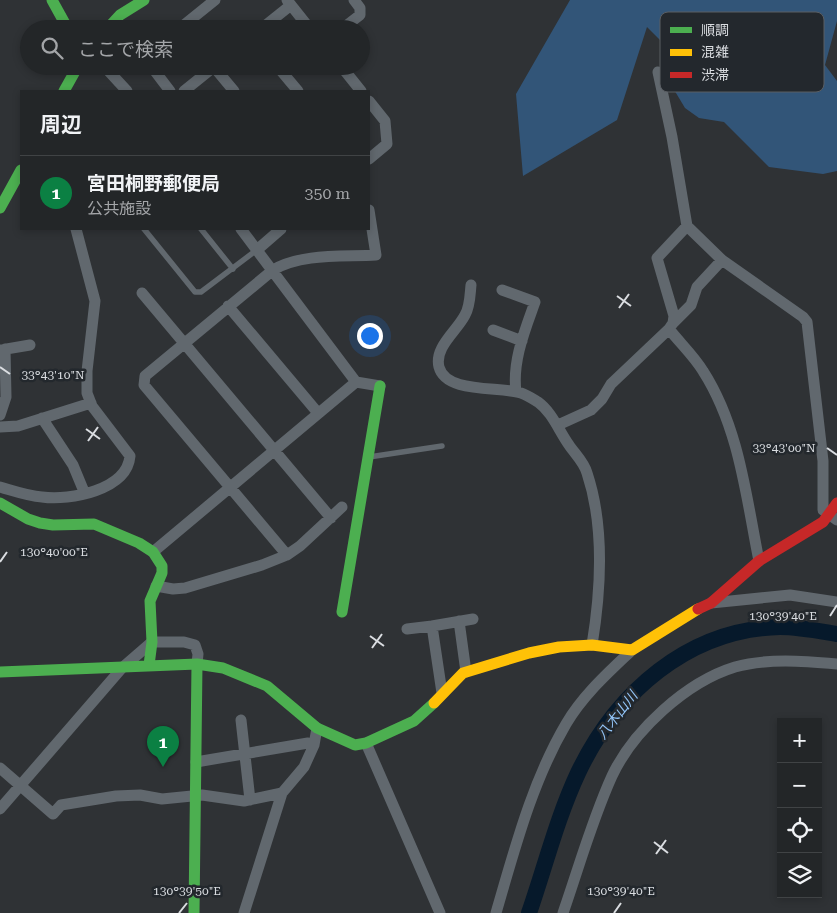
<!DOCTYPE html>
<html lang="ja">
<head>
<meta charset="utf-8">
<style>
  :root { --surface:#232628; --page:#2b2e30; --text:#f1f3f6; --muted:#a3a5a8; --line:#404345; --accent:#0b8043 }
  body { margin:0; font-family:"Roboto Serif","Noto Sans JP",serif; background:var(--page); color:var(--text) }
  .controls { position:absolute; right:15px; bottom:15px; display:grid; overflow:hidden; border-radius:0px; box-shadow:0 2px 8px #0003 }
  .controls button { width:45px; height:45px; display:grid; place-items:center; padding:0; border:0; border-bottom:1px solid var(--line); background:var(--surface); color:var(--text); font:25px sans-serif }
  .you { position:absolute; left:369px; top:335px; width:18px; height:18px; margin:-12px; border:4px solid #fff; border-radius:50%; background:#1a73e8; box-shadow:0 0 0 8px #1a73e833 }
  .badge { display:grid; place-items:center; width:32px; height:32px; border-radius:50%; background:var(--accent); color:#fff; font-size:16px; font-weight:700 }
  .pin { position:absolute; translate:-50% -41px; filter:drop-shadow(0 1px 2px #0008) }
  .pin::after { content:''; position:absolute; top:26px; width:18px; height:15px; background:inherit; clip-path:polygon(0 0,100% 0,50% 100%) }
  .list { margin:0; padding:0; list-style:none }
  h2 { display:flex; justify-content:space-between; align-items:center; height:65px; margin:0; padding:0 20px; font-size:21px }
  h2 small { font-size:16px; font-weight:400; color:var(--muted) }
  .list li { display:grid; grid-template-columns:32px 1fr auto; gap:15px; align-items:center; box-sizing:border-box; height:75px; padding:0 20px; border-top:1px solid var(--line) }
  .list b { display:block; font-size:19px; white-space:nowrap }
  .list p { margin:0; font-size:16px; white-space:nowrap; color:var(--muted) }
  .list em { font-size:16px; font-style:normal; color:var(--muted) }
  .icon { flex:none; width:28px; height:28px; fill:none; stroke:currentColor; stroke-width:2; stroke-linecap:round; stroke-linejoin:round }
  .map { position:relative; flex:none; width:837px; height:913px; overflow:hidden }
  .search { position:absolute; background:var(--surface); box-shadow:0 2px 8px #0003; left:20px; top:20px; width:350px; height:55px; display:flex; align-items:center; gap:12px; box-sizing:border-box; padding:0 18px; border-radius:28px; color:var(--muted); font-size:19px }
  .panel { position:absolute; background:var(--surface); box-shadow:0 2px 8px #0003; left:20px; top:90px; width:350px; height:140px; border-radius:0px }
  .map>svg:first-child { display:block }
  .green { fill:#325578 }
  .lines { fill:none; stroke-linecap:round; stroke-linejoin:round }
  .river { stroke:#06192b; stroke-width:16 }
  .lane { stroke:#61686e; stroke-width:5.5 }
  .street { stroke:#61686e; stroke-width:11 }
  .fast { stroke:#4caf50; stroke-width:11 }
  .slow { stroke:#ffc107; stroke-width:11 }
  .jam { stroke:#c62828; stroke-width:11 }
  .ticks { fill:none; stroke:#dadde1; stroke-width:2 }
  .labels { text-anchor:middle; stroke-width:5; stroke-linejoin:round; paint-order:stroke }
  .water-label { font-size:14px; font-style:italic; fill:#92c4f7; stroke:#23282d }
  .key { fill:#23282d; stroke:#5a5e63; stroke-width:1 }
  .key-label { font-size:14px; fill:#dadde1 }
  .ticks-label { font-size:12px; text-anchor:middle; fill:#dadde1; stroke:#23282d; stroke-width:5; stroke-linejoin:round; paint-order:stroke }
</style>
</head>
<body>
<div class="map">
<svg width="837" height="913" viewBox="0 0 837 913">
  <rect width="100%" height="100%" fill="#2f3235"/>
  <!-- green -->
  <path class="green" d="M 570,0 L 837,0 L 837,21 L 825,65 L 837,81 L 837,171 L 823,174 L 769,167 L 724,122 L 699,118 L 685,108 L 673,88 L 676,56 L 647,27 L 617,120 L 523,176 L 516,94 Z"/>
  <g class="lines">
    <!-- river -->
    <path class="river" d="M 529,913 C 545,867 557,818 578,773 C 616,693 688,629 780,627 C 799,627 819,631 837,634"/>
    <!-- lane -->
    <path class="lane" d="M 144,229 L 195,292 L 201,292 L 258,249
      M 201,229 L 233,269
      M 369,457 L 442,446"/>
    <!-- street -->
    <path class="street" d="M 287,0 L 310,29
      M 179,29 L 215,0
      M 261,29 L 291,5
      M 342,29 L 360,15 L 360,8 L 354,0
      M 104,66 L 127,91
      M 151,66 L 170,91
      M 277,66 L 298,91
      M 341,66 L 361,91
      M 214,67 L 234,91
      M 658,72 L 672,137 L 687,226 L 722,260 L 803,317 L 807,322 L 823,461 L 823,510 L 837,520
      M 184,91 L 215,66
      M 369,101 L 385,121 L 387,144 L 369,159
      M 241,229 L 356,382 L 380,386
      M 258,249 L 281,229
      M 471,285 C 470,295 470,307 465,315 C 457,331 434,347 439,367 C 446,394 500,386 521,393 C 527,395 533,399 538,402 C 552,412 559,431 569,445 C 575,454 584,462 587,473 C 605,527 601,590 592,645
      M 502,290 L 535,302 C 525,330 512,361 516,392
      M 142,293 L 331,518
      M 228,306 L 318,413
      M 673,323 L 691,305 L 697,287 L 722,260
      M 669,329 C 680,343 694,356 703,371 C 739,427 746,496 759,561
      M 493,330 L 522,341
      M 0,350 L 30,345
      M 0,415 L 6,397 L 5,349
      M 42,418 L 73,465 L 85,494
      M 558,425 L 591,410 L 602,399 L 611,384 L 669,329 L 673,323 L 674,316 L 657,258 L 687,226
      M 0,427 L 18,426 L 91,403
      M 0,487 C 14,491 28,496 42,497 C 70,501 127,490 130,456 L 92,406 L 87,393 L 87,371 L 95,301 L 76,229
      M 153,552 L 356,382
      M 287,555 L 144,385 L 145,376 L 273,270 C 302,253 343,257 376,255 L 369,210
      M 156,586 L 173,589 L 185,588 L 262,565 L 287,555 L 300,546 L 342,507
      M 711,603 L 790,595 L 837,602
      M 459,621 L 466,672
      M 407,629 L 432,626
      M 442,693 L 432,626 L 473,619
      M 241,720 L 250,800
      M 366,743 L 440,913
      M 196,762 L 308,743 L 314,745
      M 0,768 L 53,814 L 61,805 L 116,796 L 140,795 L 162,799 L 202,795 L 244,801 L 282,793 L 304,767 L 314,745 L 317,728
      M 0,809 L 122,668 L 152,642 L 184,642 L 195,645 L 198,654 L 197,664
      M 244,913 L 282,793
      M 496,913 C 515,848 532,782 566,724 C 583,695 608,673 632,650
      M 563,913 C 579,867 592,820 612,776 C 633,731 686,682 735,667 C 767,658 804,661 837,664"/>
    <!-- fast -->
    <path class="fast" d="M 52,0 L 68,29
      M 107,29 L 120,15 L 144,0
      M 64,91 L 78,66
      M 0,208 L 21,170
      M 0,503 L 28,519 L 40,523 L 53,525 L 94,524 L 139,543 L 153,552 L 162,566 L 162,573 L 150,601 L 152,642 L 149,665
      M 342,612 L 380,386
      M 0,672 L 197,664 L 223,668 L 267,686 L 317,728 L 355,745 L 366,743 L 414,721 L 434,703
      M 194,913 L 197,664"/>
    <!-- slow -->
    <path class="slow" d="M 434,703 L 463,673 L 529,653 L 559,647 L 592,645 L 632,650 L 698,609"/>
    <!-- jam -->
    <path class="jam" d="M 698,609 L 711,603 L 759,561 L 823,522 L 837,503"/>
  </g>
  <!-- ticks -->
  <path class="ticks" d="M 617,296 L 631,306M 619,308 L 629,294M 0,367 L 10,374M 86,429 L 100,439M 88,441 L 98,427M 827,448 L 837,455M 0,562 L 7,552M 830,616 L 837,605M 370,636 L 384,646M 372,648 L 382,634M 654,842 L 668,853M 656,854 L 666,840M 179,913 L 187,903M 614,913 L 621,903"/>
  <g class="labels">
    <!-- water labels -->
    <g class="water-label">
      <text transform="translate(617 715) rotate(-52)" y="5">八木山川</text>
    </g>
  </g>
  <!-- legend -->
  <rect x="660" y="12" width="164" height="80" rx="8" class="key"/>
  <rect x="670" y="27" width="22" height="6" fill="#4caf50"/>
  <rect x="670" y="49" width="22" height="7" fill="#ffc107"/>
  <rect x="670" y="72" width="22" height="6" fill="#c62828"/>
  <g class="key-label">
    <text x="701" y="35">順調</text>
    <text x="701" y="57">混雑</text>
    <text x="701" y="80">渋滞</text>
  </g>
  <g class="ticks-label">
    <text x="53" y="379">33°43'10"N</text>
    <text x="784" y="452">33°43'00"N</text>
    <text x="54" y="556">130°40'00"E</text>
    <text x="783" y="620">130°39'40"E</text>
    <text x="187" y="895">130°39'50"E</text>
    <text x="621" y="895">130°39'40"E</text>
  </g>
</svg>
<div class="controls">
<button>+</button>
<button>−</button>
<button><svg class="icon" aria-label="locate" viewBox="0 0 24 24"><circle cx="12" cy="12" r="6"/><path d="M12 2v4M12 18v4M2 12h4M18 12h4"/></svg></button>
<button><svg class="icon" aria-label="layers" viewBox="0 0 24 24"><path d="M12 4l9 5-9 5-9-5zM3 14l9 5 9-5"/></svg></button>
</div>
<div class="you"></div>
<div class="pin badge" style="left:163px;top:767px">1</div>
<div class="search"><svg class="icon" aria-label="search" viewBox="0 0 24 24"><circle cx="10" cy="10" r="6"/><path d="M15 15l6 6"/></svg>ここで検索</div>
<section class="panel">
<h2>周辺<small></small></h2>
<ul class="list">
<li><span class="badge">1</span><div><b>宮田桐野郵便局</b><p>公共施設</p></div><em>350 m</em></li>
</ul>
</section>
</div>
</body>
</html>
